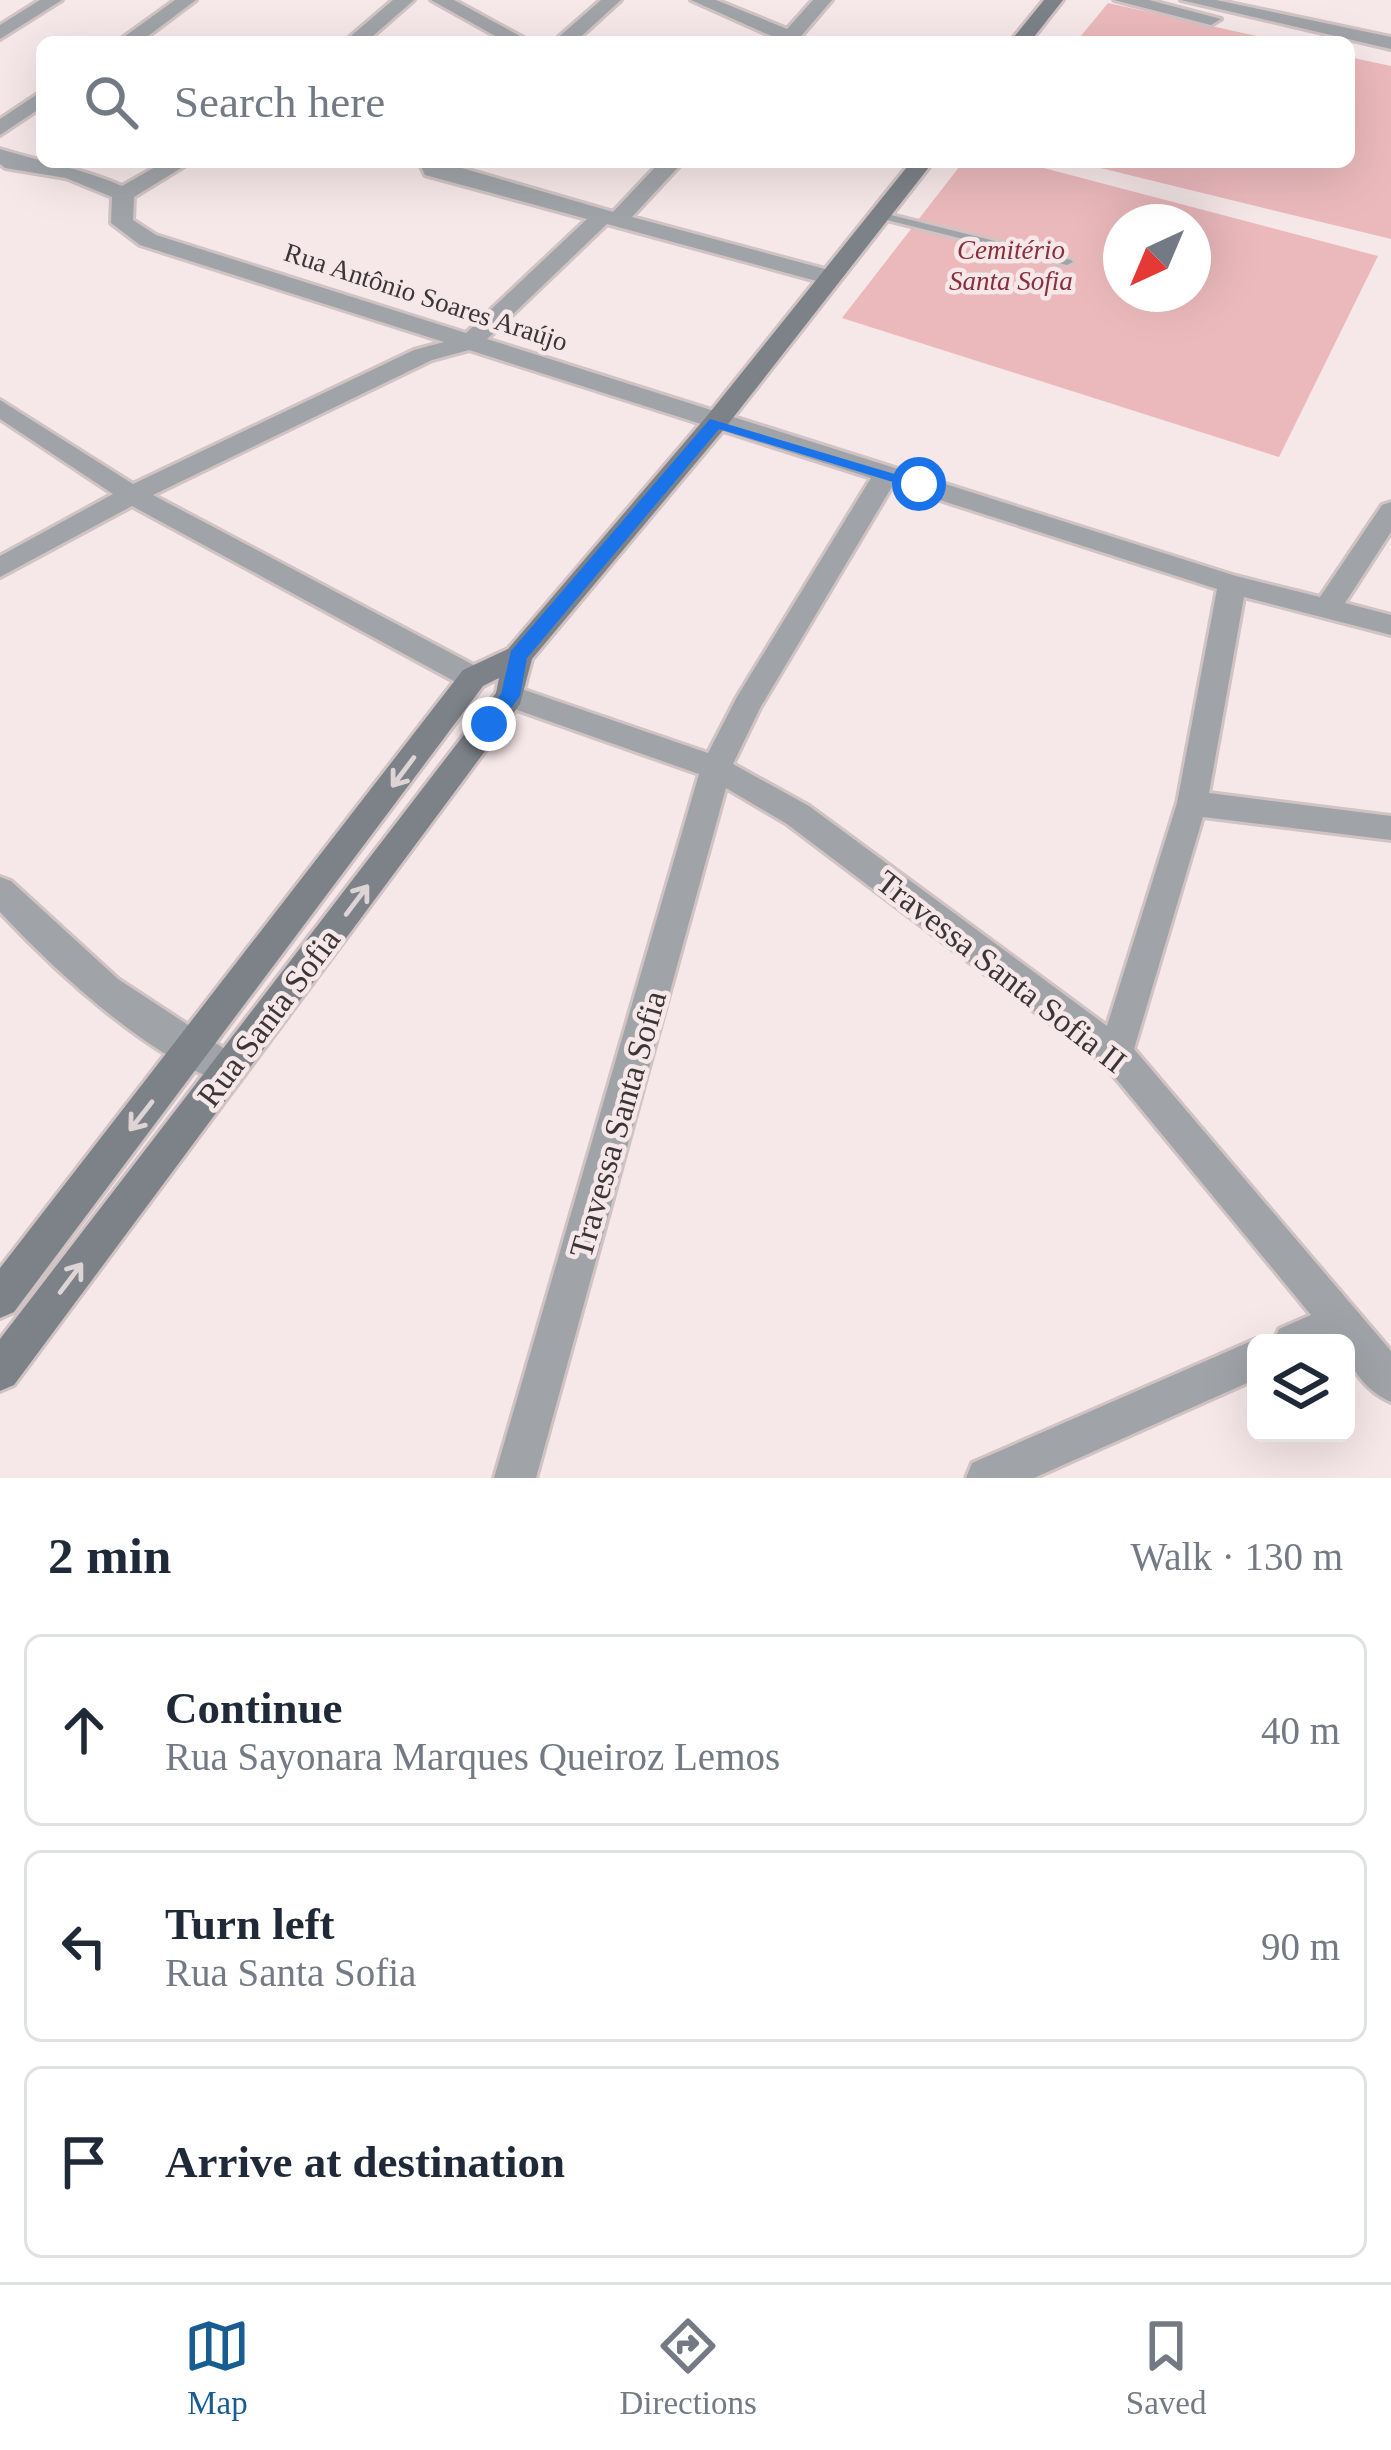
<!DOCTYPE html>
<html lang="en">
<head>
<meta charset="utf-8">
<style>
  :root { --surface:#fff; --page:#f2f2f3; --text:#1f2937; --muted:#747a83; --line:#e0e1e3; --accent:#175d92 }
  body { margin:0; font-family:Georgia,serif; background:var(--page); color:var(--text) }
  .controls { position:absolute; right:36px; bottom:36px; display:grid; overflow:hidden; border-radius:18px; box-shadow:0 12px 48px #0002 }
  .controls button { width:108px; height:108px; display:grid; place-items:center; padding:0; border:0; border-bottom:3px solid var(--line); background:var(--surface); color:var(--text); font:60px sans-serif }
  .compass { position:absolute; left:1103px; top:204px; width:108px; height:108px; border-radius:50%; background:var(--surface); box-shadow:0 12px 48px #0002; rotate:224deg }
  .stop { position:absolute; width:36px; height:36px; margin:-27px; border:9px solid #1a73e8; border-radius:50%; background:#fff }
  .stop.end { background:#1a73e8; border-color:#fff; box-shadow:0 3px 12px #0008 }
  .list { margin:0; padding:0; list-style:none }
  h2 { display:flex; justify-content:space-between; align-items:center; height:156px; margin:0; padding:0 48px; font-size:51px }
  h2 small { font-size:39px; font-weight:400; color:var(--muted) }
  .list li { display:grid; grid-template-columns:78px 1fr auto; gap:36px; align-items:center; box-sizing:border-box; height:192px; margin:0 24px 24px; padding:0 24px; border:3px solid var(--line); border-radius:18px }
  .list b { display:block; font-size:45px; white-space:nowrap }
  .list p { margin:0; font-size:39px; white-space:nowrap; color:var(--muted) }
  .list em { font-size:39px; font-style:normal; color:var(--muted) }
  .icon { flex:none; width:66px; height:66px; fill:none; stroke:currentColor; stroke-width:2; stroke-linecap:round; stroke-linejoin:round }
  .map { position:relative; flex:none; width:1391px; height:1478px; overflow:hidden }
  .search { position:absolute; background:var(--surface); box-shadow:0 12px 48px #0002; left:36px; right:36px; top:36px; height:132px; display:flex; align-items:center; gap:30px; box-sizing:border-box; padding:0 42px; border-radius:18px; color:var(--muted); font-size:45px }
  .sheet { height:804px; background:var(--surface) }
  nav { display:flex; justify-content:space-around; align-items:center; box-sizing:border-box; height:168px; border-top:3px solid var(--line); background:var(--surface); font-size:33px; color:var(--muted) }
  nav a { display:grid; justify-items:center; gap:6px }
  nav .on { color:var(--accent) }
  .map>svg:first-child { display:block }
  .green { fill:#ebb9bc; fill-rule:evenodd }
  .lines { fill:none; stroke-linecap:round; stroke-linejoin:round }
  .lane-casing { stroke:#d1c3c4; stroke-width:6 }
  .street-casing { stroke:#d1c3c4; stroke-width:6 }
  .secondary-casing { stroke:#d1c3c4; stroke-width:6 }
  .lane { fill:#a0a4a8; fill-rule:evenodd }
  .street { fill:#a0a4a8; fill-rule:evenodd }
  .secondary { fill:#7c8288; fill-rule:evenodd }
  .oneway { stroke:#ded3d5 }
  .route { fill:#1a73e8 }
  .labels { text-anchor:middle; stroke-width:9; stroke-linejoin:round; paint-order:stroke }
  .far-park-label { font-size:27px; font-style:italic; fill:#892f3e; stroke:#f6e7e8 }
  .far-street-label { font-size:27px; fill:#3b3535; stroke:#f6e7e8 }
  .street-label { font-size:33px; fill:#3b3535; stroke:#f6e7e8 }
</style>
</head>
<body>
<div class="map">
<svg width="1391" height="1478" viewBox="0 0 1391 1478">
  <rect width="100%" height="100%" fill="#f6e7e8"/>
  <!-- green -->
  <path class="green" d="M 1108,3 L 1283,42 L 1284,42 L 1076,42 Z
    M 1349,57 L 1391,66 L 1391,239 L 1076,162 L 1349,162 Z
    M 963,162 L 1021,162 L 1378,256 L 1279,457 L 842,318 ZM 1121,222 L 1193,222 L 1193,294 L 1121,294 Z"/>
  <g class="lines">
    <defs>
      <path id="lane" d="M 879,212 L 1071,260 L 1073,262 L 1067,265 L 875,217 L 873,215 Z"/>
      <path id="street" d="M 40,0 L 62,0 L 0,39 L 0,25 Z
        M 175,0 L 196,0 L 140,42 L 117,42 Z
        M 393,0 L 414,0 L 366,42 L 344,42 Z
        M 431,0 L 454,0 L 531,42 L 506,42 Z
        M 601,0 L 621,0 L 575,42 L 553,42 Z
        M 691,0 L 716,0 L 787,29 L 813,0 L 832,0 L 796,42 L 775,42 L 778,39 Z
        M 1114,0 L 1149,0 L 1221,19 L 1211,25 Z
        M 1181,0 L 1216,0 L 1391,37 L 1391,49 Z
        M 42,91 L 42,107 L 0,135 L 0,119 Z
        M 0,149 C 41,162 81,168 122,186 L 164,162 L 191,162 L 134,197 L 133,220 L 156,235 L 466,333 L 587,219 L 425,175 L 419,162 L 441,162 L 613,212 L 660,162 L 683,162 L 632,217 L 836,272 L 836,282 L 820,282 L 607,224 L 487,339 L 1236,576 L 1320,597 L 1382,505 L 1391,502 L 1391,532 L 1345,603 L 1391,615 L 1391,635 L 1244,597 L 1209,793 L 1391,816 L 1391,840 L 1203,817 L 1134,1049 L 1391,1351 L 1391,1402 C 1369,1393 1346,1367 1346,1343 L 1273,1343 L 1279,1329 L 1311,1315 L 1104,1064 L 787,824 L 726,788 L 536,1478 L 494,1478 L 699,774 L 500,704 L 495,696 L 510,685 L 708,753 L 737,697 L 871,478 L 469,350 L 432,360 L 153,495 L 483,670 L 488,678 L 483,686 L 463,686 L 132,506 L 0,577 L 0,556 L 113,494 L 0,419 L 0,400 L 133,484 L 414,350 L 444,342 L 140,245 L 111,223 L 112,197 L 66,178 L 5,168 L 0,164 ZM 893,485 L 1217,589 L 1177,803 L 1107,1026 L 809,806 L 733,764 L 760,708 Z
        M 0,877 L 11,881 L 118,979 L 240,1059 L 246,1070 L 240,1081 L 228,1085 C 147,1056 58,974 0,912 Z
        M 1256,1339 L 1265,1343 L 1256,1343 L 1256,1379 L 1034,1478 L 966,1478 L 972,1463 Z"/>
      <path id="secondary" d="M 1044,0 L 1063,0 L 1030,42 L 1010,42 Z
        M 911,162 L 933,162 L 725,428 L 532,659 L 520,704 L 14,1385 L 0,1391 L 0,1339 L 496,693 L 499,678 L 483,686 L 14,1312 L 0,1318 L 0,1268 L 463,670 L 508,649 L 707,416 Z"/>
    </defs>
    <!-- lane casing -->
    <use href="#lane" class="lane-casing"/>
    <!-- street casing -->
    <use href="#street" class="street-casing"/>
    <!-- secondary casing -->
    <use href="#secondary" class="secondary-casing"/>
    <!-- lane -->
    <use href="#lane" class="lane"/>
    <!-- street -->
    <use href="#street" class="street"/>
    <!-- secondary -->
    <use href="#secondary" class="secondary"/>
  </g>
  <!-- one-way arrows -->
  <defs><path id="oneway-shaft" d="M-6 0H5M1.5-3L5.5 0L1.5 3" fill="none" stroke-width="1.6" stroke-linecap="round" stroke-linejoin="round" transform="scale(3)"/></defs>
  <g class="oneway">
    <use href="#oneway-shaft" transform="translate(403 772) rotate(127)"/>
    <use href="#oneway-shaft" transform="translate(357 900) rotate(-53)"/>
    <use href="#oneway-shaft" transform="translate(141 1116) rotate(128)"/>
    <use href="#oneway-shaft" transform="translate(71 1278) rotate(-53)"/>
  </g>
  <!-- route -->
  <path class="route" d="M 710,419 L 928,484 L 919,490 L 719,429 L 527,658 L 520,696 L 496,729 L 482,729 L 479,724 L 501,694 L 511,651 Z"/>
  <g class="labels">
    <!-- far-park labels -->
    <g class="far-park-label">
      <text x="1011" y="259">Cemitério<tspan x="1011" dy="31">Santa Sofia</tspan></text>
    </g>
    <!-- far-street labels -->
    <g class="far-street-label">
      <text transform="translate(426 297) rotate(18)" y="9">Rua Antônio Soares Araújo</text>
    </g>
    <!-- street labels -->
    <g class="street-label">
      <text transform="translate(1002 971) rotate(38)" y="12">Travessa Santa Sofia II</text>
      <text transform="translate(268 1017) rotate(-53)" y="12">Rua Santa Sofia</text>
      <text transform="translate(617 1124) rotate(-74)" y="12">Travessa Santa Sofia</text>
    </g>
  </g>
</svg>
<div class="controls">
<button><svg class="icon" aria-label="layers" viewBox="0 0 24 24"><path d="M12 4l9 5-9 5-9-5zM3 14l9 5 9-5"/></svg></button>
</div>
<svg class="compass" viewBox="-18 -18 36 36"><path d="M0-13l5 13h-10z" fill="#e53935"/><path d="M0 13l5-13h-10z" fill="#747a83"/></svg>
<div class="stop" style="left:919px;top:484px"></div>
<div class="stop end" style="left:489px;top:724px"></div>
<div class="search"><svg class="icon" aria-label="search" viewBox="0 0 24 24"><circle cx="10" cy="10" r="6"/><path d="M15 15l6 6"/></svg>Search here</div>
</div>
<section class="sheet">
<h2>2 min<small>Walk · 130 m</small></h2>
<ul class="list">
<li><svg class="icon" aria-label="ahead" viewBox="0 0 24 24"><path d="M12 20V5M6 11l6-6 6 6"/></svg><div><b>Continue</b><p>Rua Sayonara Marques Queiroz Lemos</p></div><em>40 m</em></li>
<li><svg class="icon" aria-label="left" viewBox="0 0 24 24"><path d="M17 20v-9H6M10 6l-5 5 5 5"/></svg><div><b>Turn left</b><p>Rua Santa Sofia</p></div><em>90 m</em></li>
<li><svg class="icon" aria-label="arrive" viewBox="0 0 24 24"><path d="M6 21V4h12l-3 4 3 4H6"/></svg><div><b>Arrive at destination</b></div></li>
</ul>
</section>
<nav>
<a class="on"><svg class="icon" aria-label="map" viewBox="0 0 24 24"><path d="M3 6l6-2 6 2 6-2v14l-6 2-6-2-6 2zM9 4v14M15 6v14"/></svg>Map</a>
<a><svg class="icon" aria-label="directions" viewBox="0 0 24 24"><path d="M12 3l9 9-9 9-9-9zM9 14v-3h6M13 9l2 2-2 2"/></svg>Directions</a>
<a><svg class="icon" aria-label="saved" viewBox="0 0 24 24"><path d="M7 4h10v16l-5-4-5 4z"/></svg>Saved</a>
</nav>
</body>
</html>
